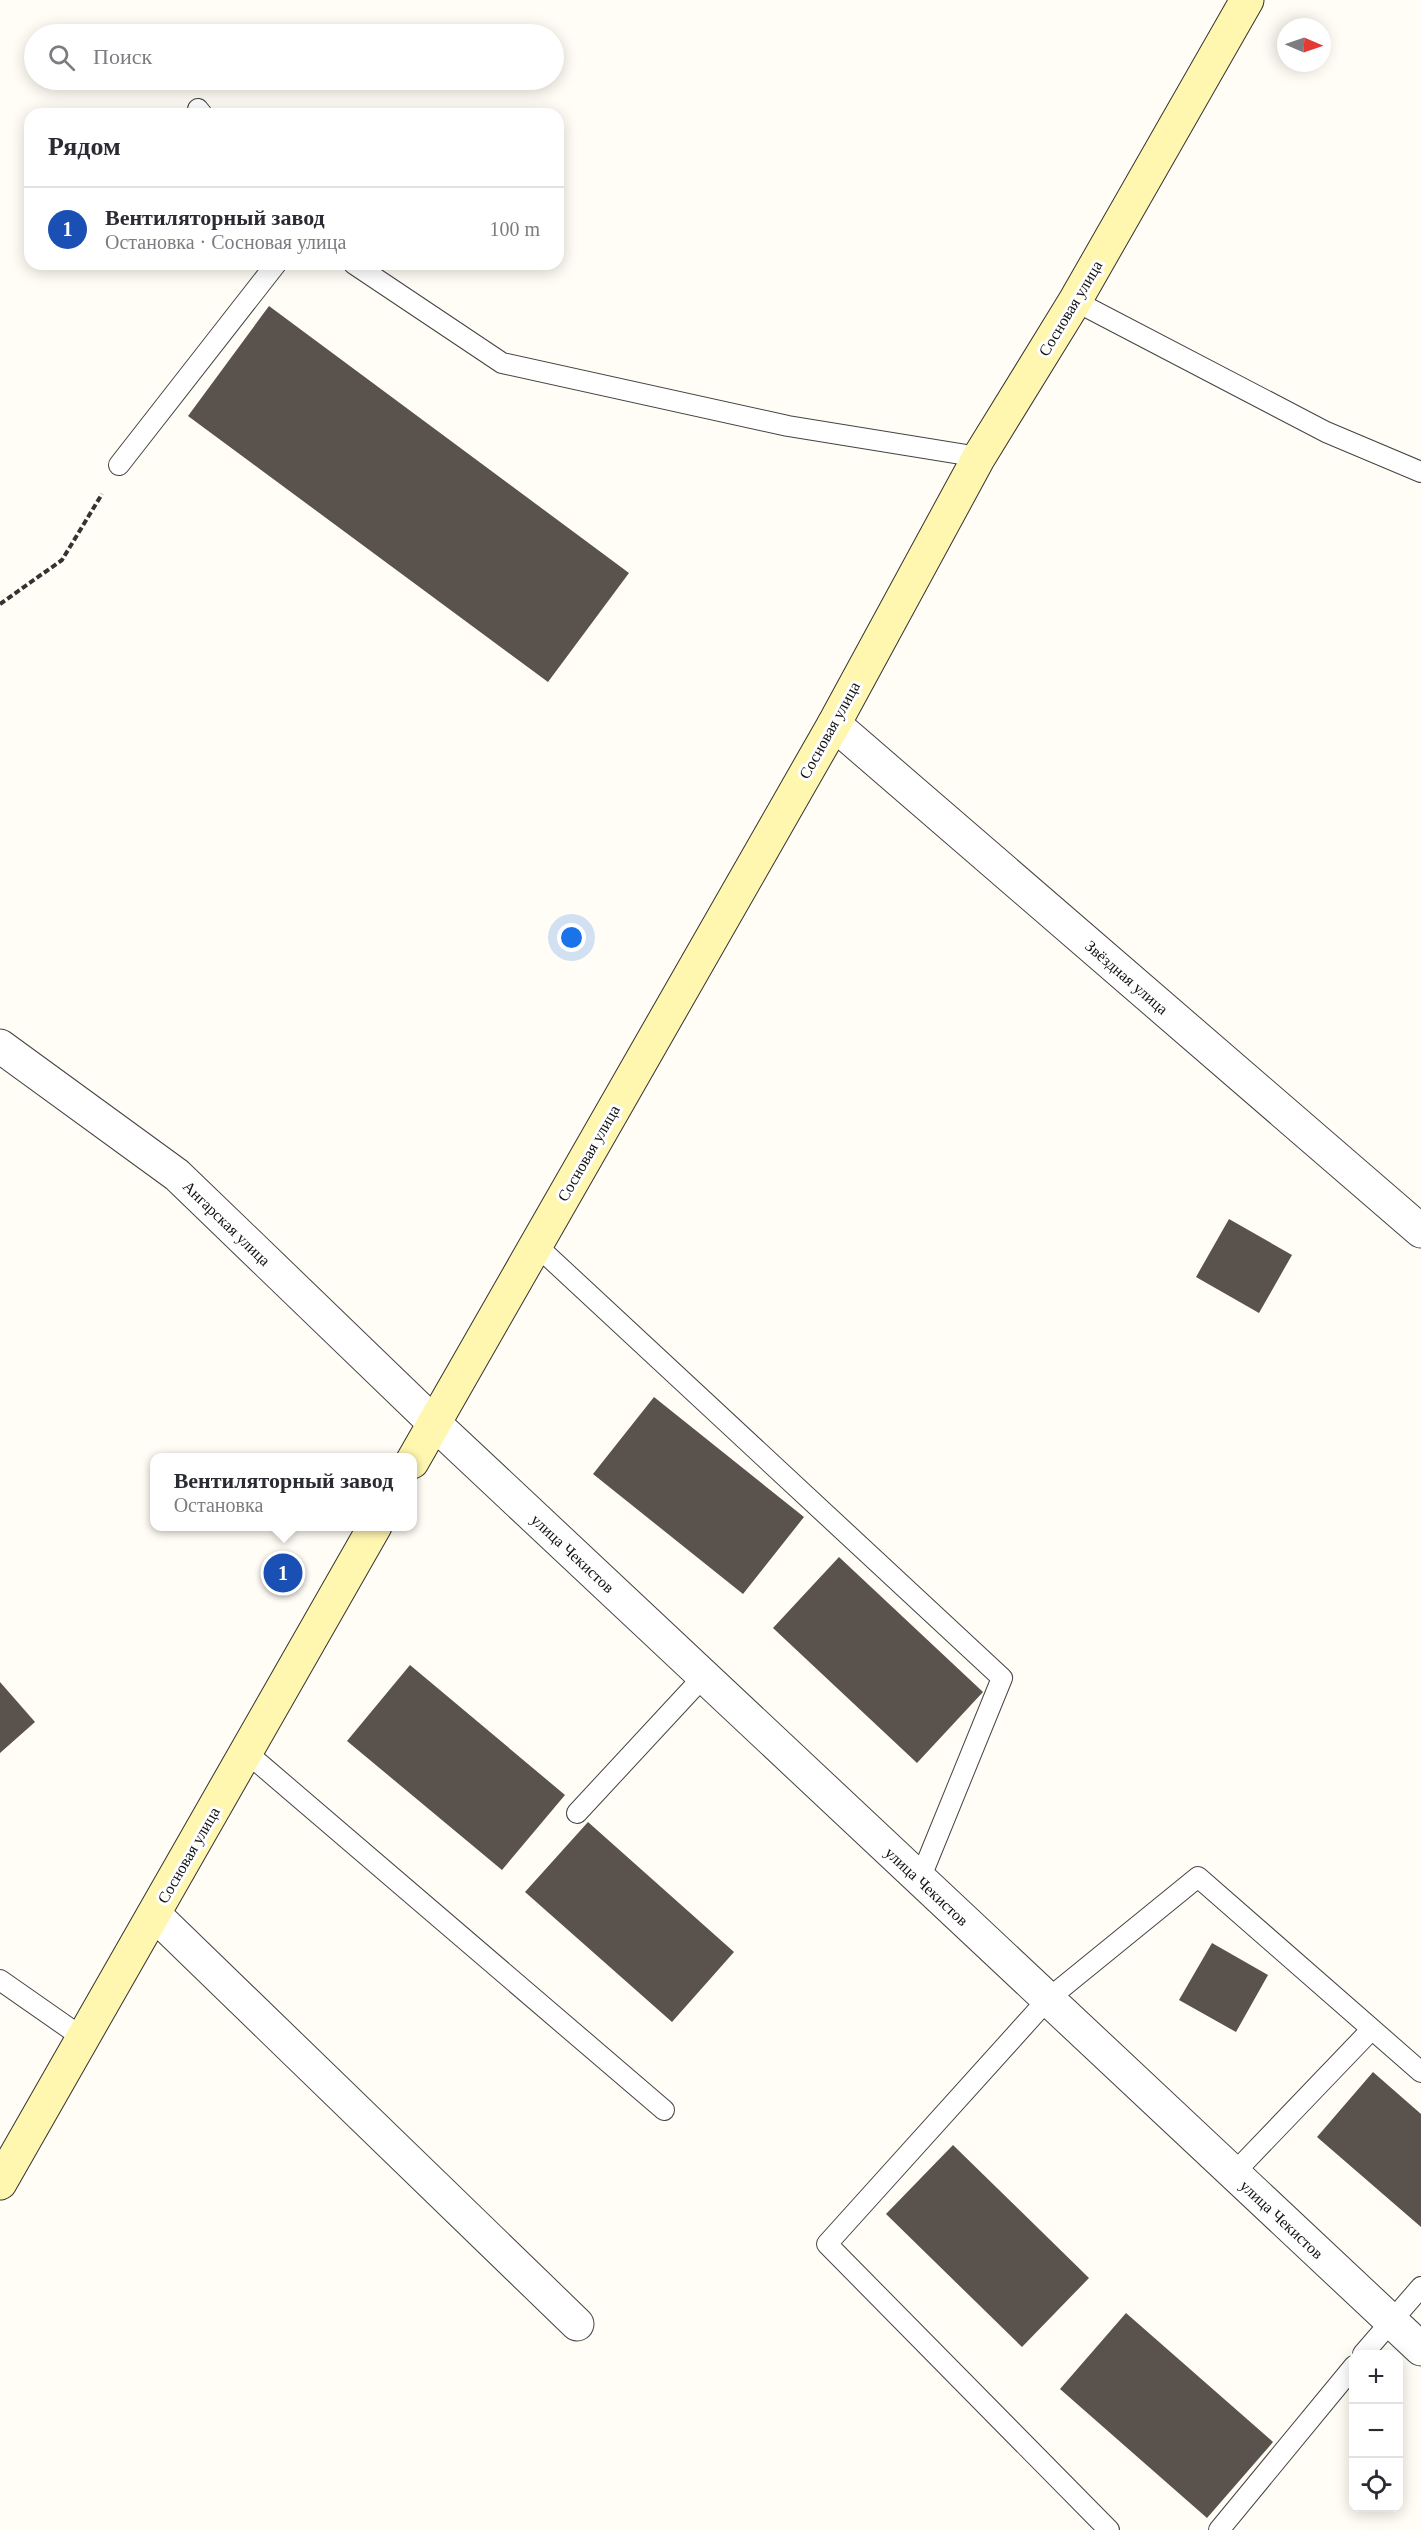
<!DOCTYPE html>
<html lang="ru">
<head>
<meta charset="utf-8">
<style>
  :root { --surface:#fff; --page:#f2f2f3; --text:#2b2b33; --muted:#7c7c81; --line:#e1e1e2; --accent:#0f766e }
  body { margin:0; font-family:"Times New Roman",serif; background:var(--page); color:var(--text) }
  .controls { position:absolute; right:18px; bottom:18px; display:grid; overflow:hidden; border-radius:12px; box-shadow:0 3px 15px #0003 }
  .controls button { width:54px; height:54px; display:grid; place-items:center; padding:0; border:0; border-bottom:2px solid var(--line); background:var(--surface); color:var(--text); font:30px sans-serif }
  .compass { position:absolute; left:1277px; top:18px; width:54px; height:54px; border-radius:50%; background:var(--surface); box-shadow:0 3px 15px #0003; rotate:92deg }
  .you { position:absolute; left:572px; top:938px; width:21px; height:21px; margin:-15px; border:4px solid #fff; border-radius:50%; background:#1a73e8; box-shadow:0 0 0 9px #1a73e833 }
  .badge { display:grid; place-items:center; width:39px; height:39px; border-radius:50%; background:var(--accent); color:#fff; font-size:20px; font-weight:700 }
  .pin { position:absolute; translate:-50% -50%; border:3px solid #fff; box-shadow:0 2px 6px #0006 }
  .popup { position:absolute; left:150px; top:1453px; width:267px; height:78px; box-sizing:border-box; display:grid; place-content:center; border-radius:12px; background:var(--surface); filter:drop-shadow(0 2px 4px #0005); font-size:20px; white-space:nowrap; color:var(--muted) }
  .popup b { font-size:22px; color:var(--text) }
  .popup::after { content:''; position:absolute; left:50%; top:100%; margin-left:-12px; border:12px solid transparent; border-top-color:var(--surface) }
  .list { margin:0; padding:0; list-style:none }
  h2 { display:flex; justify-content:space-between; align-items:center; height:78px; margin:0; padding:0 24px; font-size:26px }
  h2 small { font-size:20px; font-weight:400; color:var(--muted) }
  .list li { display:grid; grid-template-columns:39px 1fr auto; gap:18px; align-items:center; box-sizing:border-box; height:84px; padding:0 24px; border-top:2px solid var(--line) }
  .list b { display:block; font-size:22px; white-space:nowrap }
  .list p { margin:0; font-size:20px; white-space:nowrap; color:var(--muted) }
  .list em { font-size:20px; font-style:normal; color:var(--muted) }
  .icon { flex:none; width:33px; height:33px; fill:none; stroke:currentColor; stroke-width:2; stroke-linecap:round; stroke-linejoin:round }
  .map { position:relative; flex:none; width:1421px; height:2530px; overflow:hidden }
  .search { position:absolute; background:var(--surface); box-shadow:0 3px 15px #0003; left:24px; top:24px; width:540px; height:66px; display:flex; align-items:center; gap:15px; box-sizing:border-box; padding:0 21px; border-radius:33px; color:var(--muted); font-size:22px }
  .panel { position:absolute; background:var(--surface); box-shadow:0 3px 15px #0003; left:24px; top:108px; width:540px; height:162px; border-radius:18px }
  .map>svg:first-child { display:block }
  .building { fill:#5a524d }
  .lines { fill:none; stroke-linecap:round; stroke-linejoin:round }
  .lane-casing { stroke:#444; stroke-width:22 }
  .street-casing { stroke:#444; stroke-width:35 }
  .secondary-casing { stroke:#333; stroke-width:35 }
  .path { stroke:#333; stroke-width:4; stroke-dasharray:6 3; stroke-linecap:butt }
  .lane { stroke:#fff; stroke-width:20 }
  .street { stroke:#fff; stroke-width:33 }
  .secondary { stroke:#fff6b0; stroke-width:33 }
  .labels { text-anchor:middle; stroke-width:6; stroke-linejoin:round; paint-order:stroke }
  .street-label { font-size:16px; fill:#111; stroke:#fff }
</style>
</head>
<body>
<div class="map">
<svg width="1421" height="2530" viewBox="0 0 1421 2530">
  <rect width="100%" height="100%" fill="#fffdf5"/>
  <!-- building -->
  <path class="building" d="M 269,306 L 629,573 L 548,682 L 188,416 Z
    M 1229,1219 L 1292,1255 L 1259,1313 L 1196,1277 Z
    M 654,1397 L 804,1517 L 743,1594 L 593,1474 Z
    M 839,1557 L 983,1692 L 917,1763 L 773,1628 Z
    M 410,1665 L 565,1795 L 502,1870 L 347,1741 Z
    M 0,1682 L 35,1722 L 0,1753 Z
    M 588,1822 L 734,1952 L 672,2022 L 525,1892 Z
    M 1212,1943 L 1268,1975 L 1236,2032 L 1179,2000 Z
    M 1373,2072 L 1421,2114 L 1421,2227 L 1317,2137 Z
    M 953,2145 L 1089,2278 L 1022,2347 L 886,2214 Z
    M 1126,2313 L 1273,2442 L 1207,2518 L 1060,2389 Z"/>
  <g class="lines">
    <defs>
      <path id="lane" d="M 198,109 L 202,114
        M 354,264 L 502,363 L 788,426 L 979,457
        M 1075,301 L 1326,432 L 1421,472
        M 119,465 L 276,264
        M 536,1245 L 1002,1678 L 920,1879
        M 246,1752 L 664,2110
        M 577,1813 L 704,1676
        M 0,1980 L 83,2038
        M 1234,2173 L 1372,2029
        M 1363,2354 L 1421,2287
        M 1109,2530 L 827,2244 L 1048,1999 L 1198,1877 L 1421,2072
        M 1219,2530 L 1354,2366"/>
      <path id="street" d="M 834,724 L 1421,1231
        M 0,1046 L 177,1175 L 434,1423 L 1421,2349
        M 154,1914 L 577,2324"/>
      <path id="secondary" d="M 412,1462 L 834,724 L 979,457 L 1075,301 L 1247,0
        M 0,2183 L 375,1526"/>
    </defs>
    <!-- lane casing -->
    <use href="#lane" class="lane-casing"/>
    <!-- street casing -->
    <use href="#street" class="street-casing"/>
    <!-- secondary casing -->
    <use href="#secondary" class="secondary-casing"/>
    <!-- path -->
    <path class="path" d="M 0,604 L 62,560 L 102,494"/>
    <!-- lane -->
    <use href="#lane" class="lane"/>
    <!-- street -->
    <use href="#street" class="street"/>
    <!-- secondary -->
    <use href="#secondary" class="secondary"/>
  </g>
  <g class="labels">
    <!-- street labels -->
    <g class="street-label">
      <text transform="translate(1070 308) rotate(-59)" y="6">Сосновая улица</text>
      <text transform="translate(829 730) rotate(-61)" y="6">Сосновая улица</text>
      <text transform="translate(1127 977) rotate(41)" y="6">Звёздная улица</text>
      <text transform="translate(588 1153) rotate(-60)" y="6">Сосновая улица</text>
      <text transform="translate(227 1223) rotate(44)" y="6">Ангарская улица</text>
      <text transform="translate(573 1553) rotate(43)" y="6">улица Чекистов</text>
      <text transform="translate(188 1855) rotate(-60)" y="6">Сосновая улица</text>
      <text transform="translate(927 1886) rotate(43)" y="6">улица Чекистов</text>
      <text transform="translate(1282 2219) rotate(43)" y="6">улица Чекистов</text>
    </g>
  </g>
</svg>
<div class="controls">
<button>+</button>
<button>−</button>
<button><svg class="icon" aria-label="locate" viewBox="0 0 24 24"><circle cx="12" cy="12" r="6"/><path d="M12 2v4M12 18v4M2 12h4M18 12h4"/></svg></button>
</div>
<svg class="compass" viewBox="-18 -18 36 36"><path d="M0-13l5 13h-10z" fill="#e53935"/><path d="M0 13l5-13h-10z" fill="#7c7c81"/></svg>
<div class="you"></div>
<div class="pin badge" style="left:283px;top:1573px;background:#1a4fb4">1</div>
<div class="popup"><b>Вентиляторный завод</b>Остановка</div>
<div class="search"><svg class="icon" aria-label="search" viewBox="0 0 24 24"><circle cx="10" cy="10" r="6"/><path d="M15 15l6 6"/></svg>Поиск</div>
<section class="panel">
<h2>Рядом<small></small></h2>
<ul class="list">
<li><span class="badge" style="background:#1a4fb4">1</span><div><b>Вентиляторный завод</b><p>Остановка · Сосновая улица</p></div><em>100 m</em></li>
</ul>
</section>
</div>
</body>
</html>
